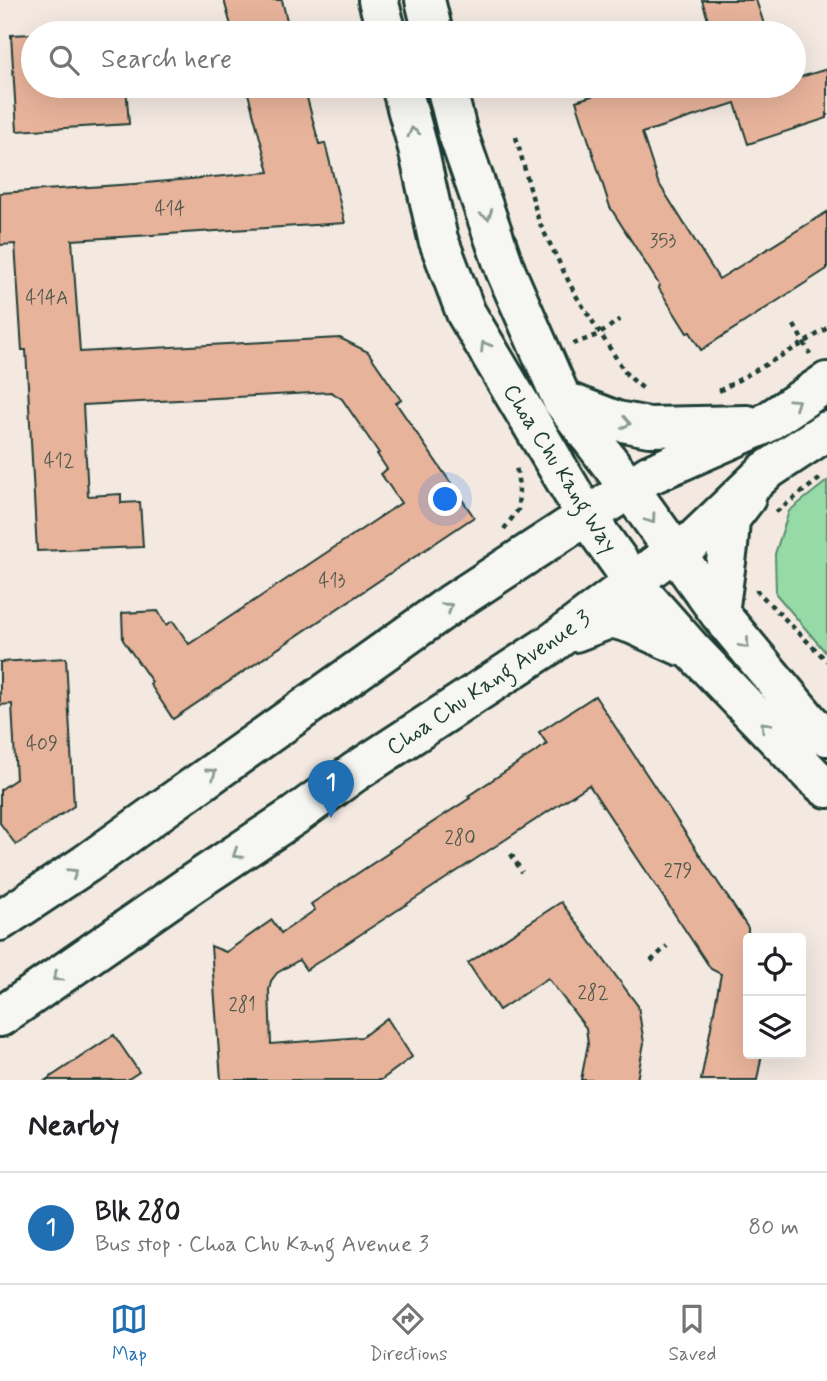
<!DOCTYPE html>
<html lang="en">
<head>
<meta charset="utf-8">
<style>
  :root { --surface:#fff; --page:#f6f6f6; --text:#202124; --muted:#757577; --line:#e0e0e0; --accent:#1f6fb2 }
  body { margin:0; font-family:Mynerve,sans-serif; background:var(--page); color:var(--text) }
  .controls { position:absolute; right:21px; bottom:21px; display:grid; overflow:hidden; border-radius:7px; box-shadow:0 7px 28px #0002 }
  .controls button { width:63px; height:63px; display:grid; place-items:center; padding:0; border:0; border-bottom:2px solid var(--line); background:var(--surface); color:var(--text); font:35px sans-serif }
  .you { position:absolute; left:446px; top:500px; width:24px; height:24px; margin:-18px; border:5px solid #fff; border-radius:50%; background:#1a73e8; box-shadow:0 0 0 10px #1a73e833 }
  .badge { display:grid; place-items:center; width:46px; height:46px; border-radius:50%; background:var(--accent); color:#fff; font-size:23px; font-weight:700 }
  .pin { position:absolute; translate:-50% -58px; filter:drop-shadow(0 2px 4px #0008) }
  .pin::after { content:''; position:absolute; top:37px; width:24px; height:21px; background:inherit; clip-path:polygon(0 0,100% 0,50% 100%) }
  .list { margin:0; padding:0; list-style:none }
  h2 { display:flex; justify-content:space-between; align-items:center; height:91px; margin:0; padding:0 28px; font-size:30px }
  h2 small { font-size:23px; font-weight:400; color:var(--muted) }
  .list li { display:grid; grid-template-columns:46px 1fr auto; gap:21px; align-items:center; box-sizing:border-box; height:112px; padding:0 28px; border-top:2px solid var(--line) }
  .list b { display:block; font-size:26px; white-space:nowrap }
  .list p { margin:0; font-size:23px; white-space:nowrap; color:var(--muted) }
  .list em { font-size:23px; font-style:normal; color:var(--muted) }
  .icon { flex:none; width:38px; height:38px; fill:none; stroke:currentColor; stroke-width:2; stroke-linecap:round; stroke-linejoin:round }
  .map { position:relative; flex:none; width:827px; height:1080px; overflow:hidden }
  .search { position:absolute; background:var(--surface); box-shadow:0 7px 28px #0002; left:21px; right:21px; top:21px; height:77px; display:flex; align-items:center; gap:18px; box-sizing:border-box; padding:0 24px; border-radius:38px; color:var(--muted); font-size:26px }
  .sheet { height:203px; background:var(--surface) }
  nav { display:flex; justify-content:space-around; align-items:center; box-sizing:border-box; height:98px; border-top:2px solid var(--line); background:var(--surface); font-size:19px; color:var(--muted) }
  nav a { display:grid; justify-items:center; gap:4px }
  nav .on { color:var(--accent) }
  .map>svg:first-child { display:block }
  .green { fill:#95daa7; stroke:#5a8c6e; stroke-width:2 }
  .building { fill:#e8b39b; stroke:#1f3d34; stroke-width:2 }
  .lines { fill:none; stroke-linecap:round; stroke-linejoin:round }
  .secondary-casing { stroke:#1f3d34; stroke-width:44 }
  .path { stroke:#1f3d34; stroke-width:4.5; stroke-dasharray:5 5; stroke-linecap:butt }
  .secondary { stroke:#f6f6f2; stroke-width:38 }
  .oneway { stroke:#8a9a93 }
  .labels { text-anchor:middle; stroke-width:5; stroke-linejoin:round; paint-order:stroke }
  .number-label { font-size:19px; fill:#515a4e }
  .street-label { font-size:23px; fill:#1f3d34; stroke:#f6f6f2 }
</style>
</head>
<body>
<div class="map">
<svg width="827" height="1080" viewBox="0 0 827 1080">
  <rect width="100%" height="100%" fill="#f3e9e1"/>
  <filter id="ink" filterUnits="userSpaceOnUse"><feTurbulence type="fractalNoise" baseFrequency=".0143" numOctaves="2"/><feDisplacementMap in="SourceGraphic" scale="14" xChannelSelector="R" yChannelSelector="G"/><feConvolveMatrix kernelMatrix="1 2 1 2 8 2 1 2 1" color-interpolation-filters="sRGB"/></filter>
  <g filter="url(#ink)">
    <!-- green -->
    <path class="green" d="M 827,481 L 827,654 L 776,594 L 775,554 L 789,511 Z"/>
    <!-- building -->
    <path class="building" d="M 224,0 L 282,0 L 290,33 L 233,33 Z
      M 702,0 L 756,0 L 767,33 L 712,33 Z
      M 33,34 L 33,86 L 126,86 L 129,124 L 17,131 L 11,35 Z
      M 827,69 L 827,118 L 748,144 L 735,103 L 642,133 L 658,182 L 719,279 L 827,212 L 827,269 L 701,350 L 690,332 L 687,333 L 658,287 L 660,286 L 610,207 L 576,101 L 623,86 L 794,86 L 794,79 Z
      M 246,86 L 304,86 L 319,144 L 325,143 L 345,223 L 72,240 L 80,352 L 340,338 L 368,352 L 401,400 L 396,403 L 474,517 L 173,719 L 150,684 L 152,682 L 123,640 L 122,613 L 158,611 L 166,625 L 173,621 L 189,644 L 401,503 L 381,474 L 387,469 L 377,454 L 379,453 L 342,399 L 331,392 L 83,405 L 88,496 L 121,494 L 121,503 L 140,502 L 143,547 L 37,551 L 26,350 L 22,350 L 15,244 L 0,245 L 0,193 L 134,184 L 269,172 Z
      M 66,658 L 74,806 L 16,845 L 0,823 L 0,790 L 16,779 L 12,704 L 0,705 L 0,662 Z
      M 595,696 L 748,928 L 748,1054 L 762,1054 L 757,1080 L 701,1080 L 721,974 L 711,969 L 589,785 L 306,970 L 299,960 L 277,973 L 271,981 L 269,990 L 271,1044 L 362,1037 L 387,1018 L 412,1057 L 381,1080 L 221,1080 L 211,946 L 226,952 L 272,920 L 281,933 L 315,910 L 311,904 L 390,852 L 389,851 L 470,798 L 468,796 L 547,744 L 539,732 Z
      M 561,902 L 638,1006 L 644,1043 L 637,1080 L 581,1080 L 588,1044 L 586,1028 L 548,978 L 499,1010 L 468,963 Z
      M 114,1035 L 139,1072 L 127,1080 L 46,1080 Z"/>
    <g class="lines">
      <defs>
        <path id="secondary" d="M 378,0 L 387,33
          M 425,0 L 433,33
          M 401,86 L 418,148 L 438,239 L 466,313 L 587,517 L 640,591 L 693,651 L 812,775 L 827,788
          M 446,86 L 458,134 L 506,272 L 562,400 L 629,488 L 719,613 L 811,724 L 827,736
          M 562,400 L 617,421 L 649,427 L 747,425
          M 719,613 L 728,547 L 730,519 L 746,498
          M 575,632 L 612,618 L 632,624 L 681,646
          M 0,921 L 86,864 L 157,813 L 451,604 L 569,527 L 587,517 L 649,475 L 763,425 L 827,382
          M 0,1017 L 193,883 L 294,816 L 355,772 L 551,644 L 674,551 L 693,541 L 766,471 L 827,431"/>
      </defs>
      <!-- secondary casing -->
      <use href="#secondary" class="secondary-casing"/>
      <!-- path -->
      <path class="path" d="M 348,88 L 356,86
        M 516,137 L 539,222 L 575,294 L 627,375 L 646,391
        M 794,325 L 810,354
        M 573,344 L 600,334 L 620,319
        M 719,391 L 804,343 L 827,328
        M 776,512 L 822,477
        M 504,529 L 518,510 L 519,487 L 516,465
        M 757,589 L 757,591 L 827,661
        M 511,854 L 522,872
        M 651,961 L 667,946"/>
      <!-- secondary -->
      <use href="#secondary" class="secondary"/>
    </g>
    <!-- one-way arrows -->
    <defs><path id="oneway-chevron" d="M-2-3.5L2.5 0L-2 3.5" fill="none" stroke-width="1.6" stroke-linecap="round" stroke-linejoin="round" transform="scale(1.75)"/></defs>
    <g class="oneway">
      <use href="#oneway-chevron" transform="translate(413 132) rotate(-105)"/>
      <use href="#oneway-chevron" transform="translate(487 215) rotate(71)"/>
      <use href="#oneway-chevron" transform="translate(485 346) rotate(-121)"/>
      <use href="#oneway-chevron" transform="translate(795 403) rotate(-34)"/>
      <use href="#oneway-chevron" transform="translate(626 423) rotate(11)"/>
      <use href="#oneway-chevron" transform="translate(651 519) rotate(54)"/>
      <use href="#oneway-chevron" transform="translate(448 607) rotate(-35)"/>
      <use href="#oneway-chevron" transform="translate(745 644) rotate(50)"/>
      <use href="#oneway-chevron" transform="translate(765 726) rotate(-134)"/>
      <use href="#oneway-chevron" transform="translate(212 773) rotate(-35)"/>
      <use href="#oneway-chevron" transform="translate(237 854) rotate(147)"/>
      <use href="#oneway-chevron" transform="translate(73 873) rotate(-33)"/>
      <use href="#oneway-chevron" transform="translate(57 977) rotate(145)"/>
    </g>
  </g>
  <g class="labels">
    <!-- number labels -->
    <g class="number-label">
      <text x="170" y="215">414</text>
      <text x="663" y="247">353</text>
      <text x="47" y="304">414A</text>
      <text x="59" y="467">412</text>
      <text x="332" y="587">413</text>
      <text x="42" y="750">409</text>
      <text x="460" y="844">280</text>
      <text x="678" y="877">279</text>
      <text x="593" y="999">282</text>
      <text x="242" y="1011">281</text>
    </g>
    <!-- street labels -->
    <g class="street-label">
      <text transform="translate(561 468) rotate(58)" y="8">Choa Chu Kang Way</text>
      <text transform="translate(488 682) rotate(-34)" y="8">Choa Chu Kang Avenue 3</text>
    </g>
  </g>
</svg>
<div class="controls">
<button><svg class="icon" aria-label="locate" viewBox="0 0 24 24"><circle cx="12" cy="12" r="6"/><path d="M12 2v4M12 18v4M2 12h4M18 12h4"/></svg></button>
<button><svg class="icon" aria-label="layers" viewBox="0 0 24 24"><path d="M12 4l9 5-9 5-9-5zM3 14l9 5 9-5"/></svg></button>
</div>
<div class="you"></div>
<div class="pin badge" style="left:331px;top:818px">1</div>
<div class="search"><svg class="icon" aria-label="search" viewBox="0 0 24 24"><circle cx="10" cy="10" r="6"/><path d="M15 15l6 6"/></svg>Search here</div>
</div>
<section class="sheet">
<h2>Nearby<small></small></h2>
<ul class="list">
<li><span class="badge">1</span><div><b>Blk 280</b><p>Bus stop · Choa Chu Kang Avenue 3</p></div><em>80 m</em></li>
</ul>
</section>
<nav>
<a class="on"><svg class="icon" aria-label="map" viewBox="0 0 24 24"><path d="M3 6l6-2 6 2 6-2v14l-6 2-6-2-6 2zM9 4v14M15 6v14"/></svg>Map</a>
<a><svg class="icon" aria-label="directions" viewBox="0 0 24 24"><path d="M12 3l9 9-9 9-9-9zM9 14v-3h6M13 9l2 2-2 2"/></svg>Directions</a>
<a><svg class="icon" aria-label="saved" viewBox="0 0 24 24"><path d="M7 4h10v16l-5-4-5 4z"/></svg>Saved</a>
</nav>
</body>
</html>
